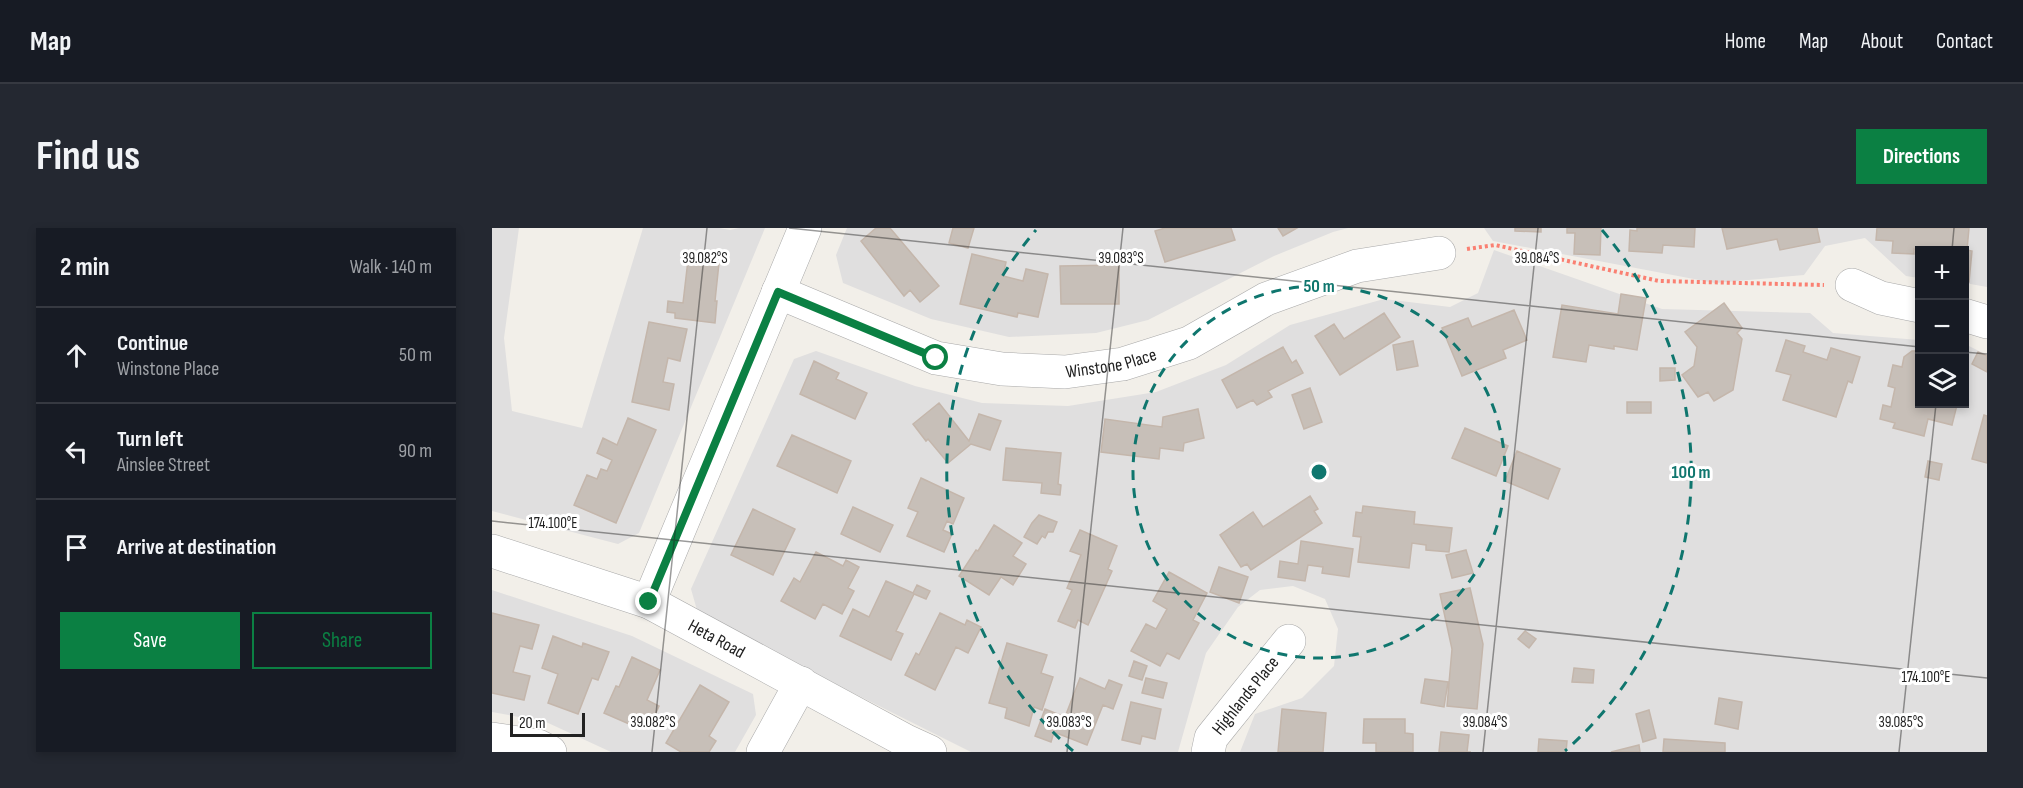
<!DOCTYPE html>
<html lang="en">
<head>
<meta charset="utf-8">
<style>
  :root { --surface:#171b24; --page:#242831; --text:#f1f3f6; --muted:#9ea1a6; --line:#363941; --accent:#0b8043 }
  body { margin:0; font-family:"Sofia Sans Condensed",sans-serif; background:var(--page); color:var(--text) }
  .controls { position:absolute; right:18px; top:18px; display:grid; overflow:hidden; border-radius:0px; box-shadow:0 3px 9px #0003 }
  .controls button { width:54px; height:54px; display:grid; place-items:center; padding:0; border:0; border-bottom:2px solid var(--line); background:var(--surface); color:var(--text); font:30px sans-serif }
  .scale { position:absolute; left:18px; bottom:15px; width:75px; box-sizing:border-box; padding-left:6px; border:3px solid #222; border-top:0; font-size:16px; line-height:21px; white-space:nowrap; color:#222; -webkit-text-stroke:4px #fff; paint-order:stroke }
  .stop { position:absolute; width:18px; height:18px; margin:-14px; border:4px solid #0b8043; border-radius:50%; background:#fff }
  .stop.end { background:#0b8043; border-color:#fff; box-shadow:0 2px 6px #0008 }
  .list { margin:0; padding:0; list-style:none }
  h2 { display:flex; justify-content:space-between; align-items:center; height:78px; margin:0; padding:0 24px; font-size:26px }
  h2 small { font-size:20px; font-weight:400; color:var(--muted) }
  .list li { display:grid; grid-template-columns:39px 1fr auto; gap:18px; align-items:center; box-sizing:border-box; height:96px; padding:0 24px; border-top:2px solid var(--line) }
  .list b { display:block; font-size:22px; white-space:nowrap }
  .list p { margin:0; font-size:20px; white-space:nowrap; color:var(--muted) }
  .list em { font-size:20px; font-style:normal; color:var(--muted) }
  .actions { display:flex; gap:12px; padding:18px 24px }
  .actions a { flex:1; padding:14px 0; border:2px solid var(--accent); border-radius:0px; text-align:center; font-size:21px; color:var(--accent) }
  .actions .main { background:var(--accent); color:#fff }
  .icon { flex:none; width:33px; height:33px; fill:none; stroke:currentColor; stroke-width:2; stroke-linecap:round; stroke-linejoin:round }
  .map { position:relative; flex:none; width:1495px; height:524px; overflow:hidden; border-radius:0px }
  header { display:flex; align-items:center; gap:36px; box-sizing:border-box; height:84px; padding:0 30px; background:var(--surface); border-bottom:2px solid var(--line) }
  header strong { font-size:28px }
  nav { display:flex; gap:33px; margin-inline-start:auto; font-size:21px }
  .intro { display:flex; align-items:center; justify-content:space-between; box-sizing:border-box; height:144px; padding:0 36px }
  h1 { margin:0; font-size:42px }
  .button { padding:15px 27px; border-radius:0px; background:var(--accent); color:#fff; font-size:21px; font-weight:700 }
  main { display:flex; gap:36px; padding:0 36px }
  aside { flex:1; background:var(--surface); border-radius:0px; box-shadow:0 3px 9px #0003 }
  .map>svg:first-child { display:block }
  .residential { fill:#e0dfdf }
  .building { fill:#c7bfb8; stroke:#c4b6ab; stroke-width:1.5 }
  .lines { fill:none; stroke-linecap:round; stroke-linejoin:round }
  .minor-casing { stroke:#a9a9a9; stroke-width:34 }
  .path { stroke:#fa8072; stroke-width:4; stroke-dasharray:3 3; stroke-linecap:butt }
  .minor { stroke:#fff; stroke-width:33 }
  .route { stroke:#0b8043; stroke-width:8 }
  .ticks { fill:none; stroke:#222; stroke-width:1.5; stroke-opacity:0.45 }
  .ring { fill:none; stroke:#0f766e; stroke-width:3; stroke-dasharray:10 8 }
  .labels { text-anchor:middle; stroke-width:6; stroke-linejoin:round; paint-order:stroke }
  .street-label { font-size:18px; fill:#222; stroke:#fff }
  .ticks-label { font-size:15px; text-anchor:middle; fill:#222; stroke:#fff; stroke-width:6; stroke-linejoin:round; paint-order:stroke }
  .centre { fill:#0f766e; stroke:#fff; stroke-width:3 }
  .ring-label { font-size:18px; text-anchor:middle; font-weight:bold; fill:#0f766e; stroke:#fff; stroke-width:6; stroke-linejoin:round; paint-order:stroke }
</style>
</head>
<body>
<header>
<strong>Map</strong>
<nav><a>Home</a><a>Map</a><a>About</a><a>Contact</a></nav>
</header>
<div class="intro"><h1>Find us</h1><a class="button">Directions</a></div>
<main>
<aside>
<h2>2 min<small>Walk · 140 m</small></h2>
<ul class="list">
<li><svg class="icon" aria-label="ahead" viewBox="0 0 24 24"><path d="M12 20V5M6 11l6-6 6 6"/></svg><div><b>Continue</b><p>Winstone Place</p></div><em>50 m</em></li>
<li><svg class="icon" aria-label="left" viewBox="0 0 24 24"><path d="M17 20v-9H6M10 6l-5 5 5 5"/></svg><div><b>Turn left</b><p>Ainslee Street</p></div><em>90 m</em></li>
<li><svg class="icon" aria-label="arrive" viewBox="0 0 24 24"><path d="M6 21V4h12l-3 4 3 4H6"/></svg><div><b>Arrive at destination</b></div></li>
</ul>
<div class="actions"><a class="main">Save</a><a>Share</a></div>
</aside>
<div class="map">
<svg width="1495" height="524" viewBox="0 0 1495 524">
  <rect width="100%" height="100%" fill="#f2efe9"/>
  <!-- residential -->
  <path class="residential" d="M 0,0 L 27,0 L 12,110 L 20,183 L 90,200 L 151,0 L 227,0 L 238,2 L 247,0 L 273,0 L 147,305 L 126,316 L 0,283 Z
    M 355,0 L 856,0 L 841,4 L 782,28 L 656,92 L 604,105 L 517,109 L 439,91 L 351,55 L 344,27 Z
    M 992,0 L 1495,0 L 1495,59 L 1473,55 L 1472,22 L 1428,22 L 1427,50 L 1414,48 L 1373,10 L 1333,18 L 1312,47 L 1223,55 L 1001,13 Z
    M 1002,22 L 1170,81 L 1318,85 L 1341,105 L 1427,112 L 1428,176 L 1472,176 L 1473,116 L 1495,127 L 1495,524 L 748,524 L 763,486 L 810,470 L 842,438 L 846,401 L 833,371 L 801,358 L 768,362 L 746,379 L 714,425 L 686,524 L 479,524 L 361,465 L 205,382 L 199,361 L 302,131 L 324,123 L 423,158 L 490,175 L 576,178 L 664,164 L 734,137 L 798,97 L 892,71 L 958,79 L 986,65 Z
    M 0,362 L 140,408 L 261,466 L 264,487 L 243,524 L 119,524 L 54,494 L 0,484 Z"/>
  <!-- building -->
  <path class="building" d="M 384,0 L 398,0 L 447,58 L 428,74 L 418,62 L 412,68 L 369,13 Z
    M 461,0 L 482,0 L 476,20 L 457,15 Z
    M 673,0 L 739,0 L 743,12 L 673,34 L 663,3 Z
    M 786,0 L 805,0 L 791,8 Z
    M 1023,0 L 1049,0 L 1049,4 L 1023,3 Z
    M 1075,0 L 1109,0 L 1108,27 L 1082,26 L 1083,5 L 1075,5 Z
    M 1145,0 L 1203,0 L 1202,19 L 1171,17 L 1170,25 L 1137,23 L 1138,2 L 1145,3 Z
    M 1230,0 L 1325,0 L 1328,14 L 1288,22 L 1285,11 L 1235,21 Z
    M 1385,0 L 1477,0 L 1475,22 L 1480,23 L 1477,54 L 1472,54 L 1472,22 L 1422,21 L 1422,26 L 1400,25 L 1401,13 L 1384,12 Z
    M 480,26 L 514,34 L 511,48 L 531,53 L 534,41 L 556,46 L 546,89 L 526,85 L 525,89 L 468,76 Z
    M 196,32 L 227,35 L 223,73 L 225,73 L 223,95 L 183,90 L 183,85 L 175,84 L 176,73 L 191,75 Z
    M 627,37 L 627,76 L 569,76 L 568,38 Z
    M 1129,66 L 1154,70 L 1145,122 L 1122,118 L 1122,121 L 1097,117 L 1094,134 L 1061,129 L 1070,77 L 1126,86 Z
    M 1232,75 L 1250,100 L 1245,105 L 1250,111 L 1241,162 L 1222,173 L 1216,164 L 1206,169 L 1190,147 L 1202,138 L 1205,119 L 1193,104 Z
    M 1022,82 L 1035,112 L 1011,122 L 1014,130 L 970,148 L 950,100 L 976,90 L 980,99 Z
    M 892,85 L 908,109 L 848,147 L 823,108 L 842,96 L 852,111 Z
    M 157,94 L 195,101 L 188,133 L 176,130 L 171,154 L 182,156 L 177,182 L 140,174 Z
    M 1294,112 L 1313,118 L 1311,124 L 1335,132 L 1339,120 L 1368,129 L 1360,155 L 1356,153 L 1344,189 L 1291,172 L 1299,147 L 1284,143 Z
    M 921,113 L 926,138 L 905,142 L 901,117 Z
    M 791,119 L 800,135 L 804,132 L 811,145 L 776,163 L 780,169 L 765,177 L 761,172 L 745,180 L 730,152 Z
    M 1420,123 L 1428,123 L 1428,176 L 1465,177 L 1460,197 L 1436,191 L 1432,208 L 1401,200 L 1403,195 L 1388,191 L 1391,177 L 1399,179 L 1403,160 L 1396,158 L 1401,137 L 1410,139 L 1412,129 Z
    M 1486,124 L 1495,128 L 1495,144 L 1480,136 Z
    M 322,133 L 347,145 L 344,151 L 375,165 L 363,191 L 308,166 Z
    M 1168,140 L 1183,140 L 1183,152 L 1168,153 Z
    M 818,160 L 830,194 L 812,201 L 800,167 Z
    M 1135,174 L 1159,174 L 1159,185 L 1135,185 Z
    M 447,175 L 477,213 L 487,186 L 509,193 L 498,222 L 479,216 L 456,235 L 436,211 L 434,213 L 421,196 Z
    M 706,181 L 712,210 L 692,215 L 691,223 L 668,220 L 667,231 L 609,224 L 613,191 L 670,199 L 671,189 Z
    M 1492,187 L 1495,188 L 1495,235 L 1480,231 Z
    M 136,190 L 164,202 L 124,295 L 82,277 L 95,247 L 105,251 L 109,241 L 115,243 L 120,232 L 105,225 L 111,210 L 125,217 Z
    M 973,200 L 1016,218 L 1004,248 L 960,230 Z
    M 300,207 L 359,233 L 345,265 L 285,238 Z
    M 514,220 L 569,225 L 566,256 L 569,257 L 568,267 L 549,265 L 550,255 L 511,252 Z
    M 1025,223 L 1068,241 L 1056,271 L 1013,253 Z
    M 1436,233 L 1450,236 L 1447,252 L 1433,249 Z
    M 429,250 L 472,270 L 461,296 L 455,293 L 451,302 L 460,306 L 452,324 L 415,308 L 426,284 L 416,280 Z
    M 818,268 L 826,281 L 822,283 L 830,295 L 759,342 L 755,336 L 749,339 L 728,307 L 761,284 L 771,299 Z
    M 871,278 L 923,284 L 922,296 L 960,300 L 957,324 L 934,322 L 934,317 L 920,315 L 917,340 L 866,334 L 869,309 L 861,308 L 864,284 L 870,285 Z
    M 361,279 L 401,297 L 388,324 L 349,306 Z
    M 261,281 L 303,301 L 281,347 L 239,327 Z
    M 547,287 L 565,294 L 561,304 L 556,304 L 553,310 L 550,308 L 545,316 L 532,309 L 540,295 Z
    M 502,297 L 530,315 L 521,328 L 534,336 L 521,357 L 509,349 L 497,367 L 467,348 L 484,322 L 486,323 Z
    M 588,302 L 625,318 L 616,341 L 620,343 L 596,397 L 586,392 L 583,400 L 566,393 L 580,362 L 575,360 L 589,327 L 578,323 Z
    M 809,313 L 861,321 L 857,349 L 830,345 L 831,339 L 816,337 L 813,353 L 786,349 L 788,333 L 806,336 Z
    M 974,322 L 981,345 L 960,350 L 954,327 Z
    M 324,324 L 351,338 L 354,332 L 367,339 L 356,360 L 362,363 L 350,386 L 331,376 L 323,391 L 289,373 L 302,350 L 308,354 Z
    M 727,339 L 756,349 L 747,375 L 718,364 Z
    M 677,344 L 715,365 L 701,392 L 707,395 L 687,431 L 675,425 L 668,438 L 639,423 L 654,396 L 664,401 L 675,381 L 661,373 Z
    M 394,353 L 421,365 L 425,357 L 438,363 L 434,371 L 422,366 L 404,403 L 411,406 L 399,432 L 348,408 L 361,381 L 377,389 Z
    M 978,360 L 991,416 L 985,481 L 955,478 L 960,421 L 948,366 Z
    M 0,385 L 47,397 L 40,421 L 28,418 L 21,444 L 38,448 L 32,472 L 0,465 Z
    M 448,385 L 473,397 L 475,392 L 489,399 L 476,425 L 464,419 L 443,462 L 413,447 L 424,425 L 427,427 Z
    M 1033,403 L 1044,411 L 1037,420 L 1026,411 Z
    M 61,408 L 90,419 L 91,415 L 117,424 L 106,452 L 100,450 L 86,486 L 56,475 L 66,446 L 50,440 Z
    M 515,415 L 555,427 L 549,445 L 561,449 L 550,482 L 542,479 L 537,498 L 513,490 L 515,480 L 497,475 Z
    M 140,429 L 168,442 L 155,472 L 167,478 L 157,501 L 145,496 L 144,499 L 112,485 L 124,458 L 127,459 Z
    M 642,433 L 655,438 L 650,452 L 637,448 Z
    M 1082,440 L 1102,442 L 1101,455 L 1080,454 Z
    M 588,450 L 613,461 L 617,452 L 630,457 L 621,481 L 611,477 L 595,517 L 562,504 L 559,514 L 543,508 L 553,481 L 573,489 Z
    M 654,450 L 675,455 L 671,470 L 650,465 Z
    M 933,451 L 956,454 L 952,479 L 929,475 Z
    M 208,457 L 237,474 L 217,508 L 224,513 L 217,524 L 189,524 L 174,515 Z
    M 1227,470 L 1250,474 L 1246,501 L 1223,496 Z
    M 639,474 L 669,481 L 663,511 L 650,508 L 648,516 L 630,512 Z
    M 790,481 L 834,485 L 831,524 L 786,524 Z
    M 1157,482 L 1164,510 L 1151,514 L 1144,486 Z
    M 872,491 L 913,491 L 913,505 L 921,506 L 921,524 L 884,524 L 884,515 L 871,515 Z
    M 949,504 L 977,507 L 975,524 L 979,524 L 947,524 Z
    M 1047,511 L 1075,513 L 1074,524 L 1046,524 Z
    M 1172,511 L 1233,515 L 1233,524 L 1171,524 Z
    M 1147,517 L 1148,524 L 1119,524 Z"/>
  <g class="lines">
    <defs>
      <g id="minor">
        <path d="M 1360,57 L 1389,70 L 1428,78"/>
        <path id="s1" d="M 286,64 L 444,130 L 510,141 L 573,144 L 631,136 L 697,115 L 774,71 L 865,38 L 947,25"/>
        <path d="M 1472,87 L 1495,94"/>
        <path id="s2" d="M 0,323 L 157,374 L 414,513 L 438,524"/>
        <path d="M 157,374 L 313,0"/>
        <path d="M 0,511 L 46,518 L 58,524"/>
        <path d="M 271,524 L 309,455"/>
        <path id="s3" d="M 716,524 L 719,510 L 797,413"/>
      </g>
    </defs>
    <!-- minor casing -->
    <use href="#minor" class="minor-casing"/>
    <!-- path -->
    <path class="path" d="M 975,21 L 1003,17 L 1167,53 L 1332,57"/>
    <!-- minor -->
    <use href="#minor" class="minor"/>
  </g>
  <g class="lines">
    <!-- route -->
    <path class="route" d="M 157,374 L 286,64 L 444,130"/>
  </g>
  <!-- ticks -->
  <path class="ticks" d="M 297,0 L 1428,119M 1460,22 L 1462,0M 1472,124 L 1495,126M 0,293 L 1495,450M 160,524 L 215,0M 575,524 L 631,0M 991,524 L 1046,0M 1407,524 L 1444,176"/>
  <!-- distance rings -->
  <g class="ring">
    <circle cx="827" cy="244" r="186"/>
    <path d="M581 523A372 372 0 0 1 544 2M1110 2A372 372 0 0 1 1073 523"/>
  </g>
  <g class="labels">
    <!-- street labels -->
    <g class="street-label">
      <text dy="6" stroke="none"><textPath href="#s1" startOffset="348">Winstone Place</textPath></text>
      <text dy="6" stroke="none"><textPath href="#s2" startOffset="242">Heta Road</textPath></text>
      <text dy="6" stroke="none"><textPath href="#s3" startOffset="69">Highlands Place</textPath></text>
    </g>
  </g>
  <g class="ticks-label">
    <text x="213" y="35">39.082°S</text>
    <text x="629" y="35">39.083°S</text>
    <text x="1045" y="35">39.084°S</text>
    <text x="61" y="300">174.100°E</text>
    <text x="1434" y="454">174.100°E</text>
    <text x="161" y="499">39.082°S</text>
    <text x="577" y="499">39.083°S</text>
    <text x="993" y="499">39.084°S</text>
    <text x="1409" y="499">39.085°S</text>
  </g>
  <circle cx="827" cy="244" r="9" class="centre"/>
  <g class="ring-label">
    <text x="827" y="64">50 m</text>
    <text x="1199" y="250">100 m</text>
  </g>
</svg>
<div class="controls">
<button>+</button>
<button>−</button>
<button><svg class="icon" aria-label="layers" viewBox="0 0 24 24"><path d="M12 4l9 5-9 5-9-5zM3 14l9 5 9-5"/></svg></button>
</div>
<div class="scale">20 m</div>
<div class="stop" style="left:444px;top:130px"></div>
<div class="stop end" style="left:157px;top:374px"></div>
</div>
</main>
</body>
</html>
